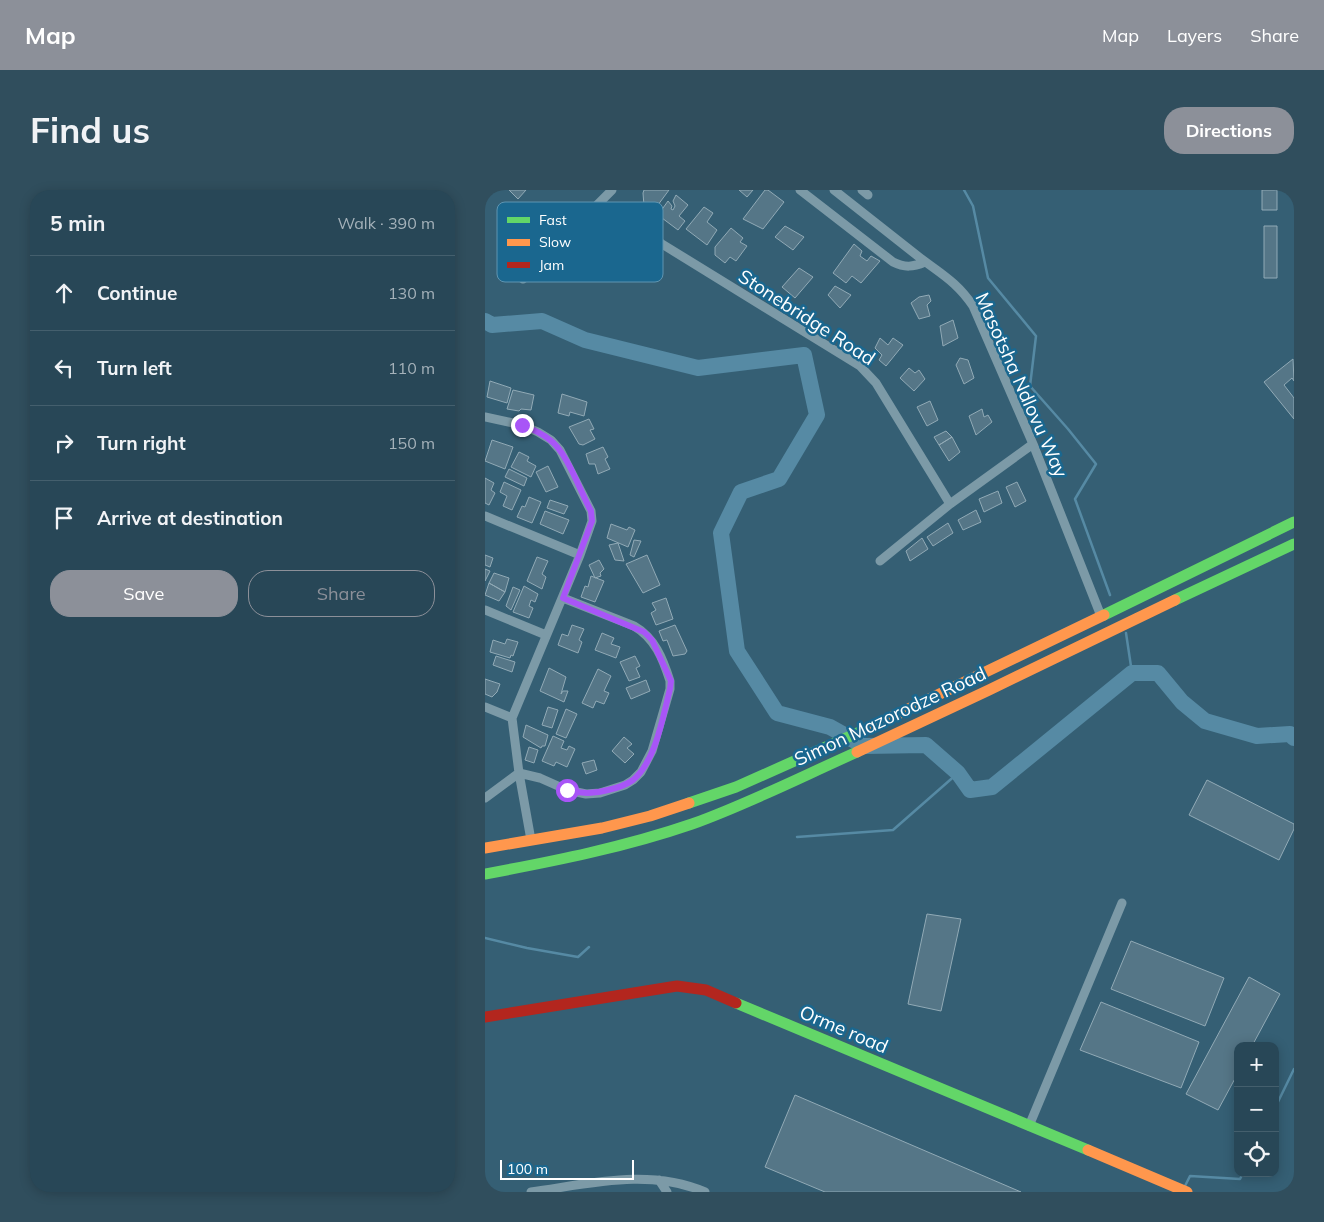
<!DOCTYPE html>
<html lang="en">
<head>
<meta charset="utf-8">
<style>
  :root { --surface:#284757; --page:#304e5d; --text:#f1f3f6; --muted:#a5b2ba; --line:#445f6d; --accent:#8c9099 }
  body { margin:0; font-family:Mulish,sans-serif; background:var(--page); color:var(--text) }
  .controls { position:absolute; right:15px; bottom:15px; display:grid; overflow:hidden; border-radius:10px; box-shadow:0 2px 12px #0003 }
  .controls button { width:45px; height:45px; display:grid; place-items:center; padding:0; border:0; border-bottom:1px solid var(--line); background:var(--surface); color:var(--text); font:25px sans-serif }
  .scale { position:absolute; left:15px; bottom:12px; width:134px; box-sizing:border-box; padding-left:5px; border:2px solid #fff; border-top:0; font-size:14px; line-height:18px; white-space:nowrap; color:#fff; -webkit-text-stroke:4px #1a678f; paint-order:stroke }
  .stop { position:absolute; width:15px; height:15px; margin:-11px; border:4px solid #a855f7; border-radius:50%; background:#fff }
  .stop.end { background:#a855f7; border-color:#fff; box-shadow:0 1px 5px #0008 }
  .list { margin:0; padding:0; list-style:none }
  h2 { display:flex; justify-content:space-between; align-items:center; height:65px; margin:0; padding:0 20px; font-size:21px }
  h2 small { font-size:16px; font-weight:400; color:var(--muted) }
  .list li { display:grid; grid-template-columns:32px 1fr auto; gap:15px; align-items:center; box-sizing:border-box; height:75px; padding:0 20px; border-top:1px solid var(--line) }
  .list b { display:block; font-size:19px; white-space:nowrap }
  .list em { font-size:16px; font-style:normal; color:var(--muted) }
  .actions { display:flex; gap:10px; padding:15px 20px }
  .actions a { flex:1; padding:11px 0; border:1px solid var(--accent); border-radius:20px; text-align:center; font-size:18px; color:var(--accent) }
  .actions .main { background:var(--accent); color:#fff }
  .icon { flex:none; width:28px; height:28px; fill:none; stroke:currentColor; stroke-width:2; stroke-linecap:round; stroke-linejoin:round }
  .map { position:relative; flex:none; width:809px; height:1002px; overflow:hidden; border-radius:20px }
  header { display:flex; align-items:center; gap:30px; box-sizing:border-box; height:70px; padding:0 25px; background:var(--accent); color:#fff }
  header strong { font-size:24px }
  nav { display:flex; gap:28px; margin-inline-start:auto; font-size:18px }
  .intro { display:flex; align-items:center; justify-content:space-between; box-sizing:border-box; height:120px; padding:0 30px }
  h1 { margin:0; font-size:35px }
  .button { padding:12px 22px; border-radius:20px; background:var(--accent); color:#fff; font-size:18px; font-weight:700 }
  main { display:flex; gap:30px; padding:0 30px }
  aside { flex:1; background:var(--surface); border-radius:20px; box-shadow:0 2px 12px #0003 }
  .map>svg:first-child { display:block }
  .lines { fill:none; stroke-linecap:round; stroke-linejoin:round }
  .stream { stroke:#568aa4; stroke-width:2.5 }
  .river { stroke:#568aa4; stroke-width:16 }
  .building { fill:#557687; stroke:#91aab6 }
  .street { stroke:#7c9aa7; stroke-width:9 }
  .fast { stroke:#63d668; stroke-width:11 }
  .slow { stroke:#ff974d; stroke-width:11 }
  .jam { stroke:#b3261e; stroke-width:11 }
  .route { stroke:#a855f7; stroke-width:6 }
  .labels { text-anchor:middle; stroke-width:5; stroke-linejoin:round; paint-order:stroke }
  .street-label { font-size:19px; fill:#fff; stroke:#1a678f }
  .key { fill:#1a678f; stroke:#5f95b1; stroke-width:1 }
  .key-label { font-size:14px; fill:#fff }
</style>
</head>
<body>
<header>
<strong>Map</strong>
<nav><a>Map</a><a>Layers</a><a>Share</a></nav>
</header>
<div class="intro"><h1>Find us</h1><a class="button">Directions</a></div>
<main>
<aside>
<h2>5 min<small>Walk · 390 m</small></h2>
<ul class="list">
<li><svg class="icon" aria-label="ahead" viewBox="0 0 24 24"><path d="M12 20V5M6 11l6-6 6 6"/></svg><div><b>Continue</b></div><em>130 m</em></li>
<li><svg class="icon" aria-label="left" viewBox="0 0 24 24"><path d="M17 20v-9H6M10 6l-5 5 5 5"/></svg><div><b>Turn left</b></div><em>110 m</em></li>
<li><svg class="icon" aria-label="right" viewBox="0 0 24 24"><path d="M7 20v-9h11M14 6l5 5-5 5"/></svg><div><b>Turn right</b></div><em>150 m</em></li>
<li><svg class="icon" aria-label="arrive" viewBox="0 0 24 24"><path d="M6 21V4h12l-3 4 3 4H6"/></svg><div><b>Arrive at destination</b></div></li>
</ul>
<div class="actions"><a class="main">Save</a><a>Share</a></div>
</aside>
<div class="map">
<svg width="809" height="1002" viewBox="0 0 809 1002">
  <rect width="100%" height="100%" fill="#355f74"/>
  <g class="lines">
    <!-- stream -->
    <path class="stream" d="M 479,0 L 488,16 L 503,88 L 551,146 L 545,196 L 583,239 L 611,274 L 590,309 L 625,405
      M 641,443 L 647,483
      M 312,647 L 408,640 L 473,583
      M 0,748 L 42,758 L 93,767 L 104,757
      M 790,918 L 809,879
      M 700,996 L 705,986 L 755,989 L 758,983"/>
    <!-- river -->
    <path class="river" d="M 0,131 L 7,135 L 57,131 L 100,150 L 213,178 L 319,165 L 332,225 L 294,289 L 256,302 L 236,343 L 252,461 L 292,523 L 345,537 L 379,556 L 441,555 L 473,583 L 485,600 L 507,597 L 647,483 L 673,483 L 697,512 L 720,531 L 772,546 L 805,544 L 809,548"/>
  </g>
  <!-- building -->
  <path class="building" d="M 24,0 L 41,0 L 33,9 Z
    M 159,0 L 184,0 L 167,23 L 159,16 L 158,3 Z
    M 254,0 L 268,0 L 262,7 Z
    M 280,0 L 283,0 L 299,12 L 278,39 L 258,29 Z
    M 777,0 L 792,0 L 792,20 L 777,20 Z
    M 191,5 L 203,15 L 194,26 L 200,31 L 193,40 L 173,25 L 183,11 L 187,16 L 186,19 L 188,20 L 190,16 L 188,11 Z
    M 219,17 L 228,23 L 222,32 L 232,40 L 222,55 L 201,39 Z
    M 300,36 L 319,47 L 308,60 L 290,47 Z
    M 779,36 L 792,36 L 792,88 L 779,88 Z
    M 246,38 L 258,48 L 255,52 L 262,56 L 251,71 L 245,67 L 240,73 L 230,65 L 230,57 Z
    M 369,54 L 377,61 L 375,66 L 382,71 L 386,66 L 395,71 L 376,93 L 367,86 L 361,93 L 348,83 Z
    M 314,78 L 328,87 L 310,108 L 297,97 Z
    M 350,96 L 366,105 L 355,118 L 343,105 Z
    M 444,105 L 446,111 L 442,115 L 445,126 L 434,129 L 426,113 L 434,107 Z
    M 468,130 L 473,148 L 458,156 L 455,136 Z
    M 395,148 L 403,155 L 408,148 L 418,155 L 401,176 L 394,170 L 397,165 L 390,158 Z
    M 475,168 L 483,170 L 489,188 L 479,194 L 471,175 Z
    M 808,169 L 809,191 L 807,188 L 799,195 L 809,208 L 809,229 L 779,192 Z
    M 424,178 L 430,183 L 434,180 L 440,189 L 429,201 L 415,188 Z
    M 5,191 L 26,198 L 22,213 L 2,207 Z
    M 28,200 L 49,205 L 46,220 L 36,219 L 34,221 L 22,219 Z
    M 77,204 L 102,212 L 99,226 L 85,222 L 84,226 L 73,223 Z
    M 445,211 L 453,230 L 442,236 L 432,217 Z
    M 497,219 L 499,227 L 503,225 L 507,232 L 491,245 L 484,226 Z
    M 104,229 L 109,239 L 105,240 L 110,249 L 98,255 L 94,254 L 84,237 Z
    M 461,241 L 467,247 L 454,255 L 449,247 Z
    M 467,247 L 475,262 L 464,271 L 454,255 Z
    M 7,250 L 28,257 L 20,279 L 0,271 Z
    M 118,257 L 123,267 L 120,269 L 125,279 L 113,284 L 110,274 L 104,274 L 101,264 Z
    M 34,262 L 44,267 L 42,271 L 51,276 L 46,287 L 26,277 Z
    M 63,276 L 73,297 L 61,302 L 51,282 Z
    M 24,279 L 42,288 L 39,296 L 20,287 Z
    M 0,288 L 9,293 L 6,300 L 10,303 L 4,315 L 0,313 Z
    M 19,292 L 36,300 L 27,320 L 18,316 L 22,306 L 15,302 Z
    M 532,292 L 541,311 L 530,317 L 521,297 Z
    M 513,301 L 517,313 L 499,322 L 494,309 Z
    M 44,307 L 56,312 L 47,333 L 32,327 L 37,316 L 40,317 Z
    M 65,310 L 83,316 L 79,324 L 62,318 Z
    M 491,320 L 496,332 L 478,340 L 473,330 Z
    M 60,321 L 84,330 L 78,344 L 55,334 Z
    M 463,333 L 468,343 L 448,356 L 442,347 Z
    M 126,334 L 142,340 L 144,337 L 150,340 L 143,357 L 122,348 Z
    M 437,348 L 443,359 L 425,371 L 421,361 Z
    M 149,350 L 156,351 L 149,367 L 145,365 Z
    M 133,353 L 139,371 L 130,370 L 124,355 Z
    M 0,365 L 8,368 L 5,377 L 0,375 Z
    M 162,365 L 175,395 L 158,403 L 141,374 Z
    M 52,367 L 63,371 L 57,384 L 61,387 L 57,399 L 42,391 Z
    M 114,370 L 119,379 L 115,383 L 116,386 L 110,388 L 104,375 Z
    M 0,379 L 5,381 L 0,391 Z
    M 9,383 L 24,388 L 20,402 L 4,393 Z
    M 106,386 L 119,391 L 110,412 L 96,407 L 100,396 L 103,397 Z
    M 4,393 L 20,402 L 14,411 L 0,405 Z
    M 39,396 L 53,404 L 50,412 L 46,410 L 44,416 L 48,418 L 44,428 L 28,422 Z
    M 28,397 L 35,400 L 26,420 L 21,416 Z
    M 181,408 L 188,429 L 171,435 L 166,423 L 171,420 L 167,413 Z
    M 87,435 L 99,439 L 94,450 L 97,452 L 93,463 L 73,455 L 77,444 L 83,446 Z
    M 190,435 L 202,461 L 200,464 L 188,466 L 182,450 L 178,451 L 174,441 Z
    M 117,443 L 129,448 L 126,454 L 135,457 L 131,468 L 110,460 Z
    M 22,449 L 33,452 L 28,466 L 26,465 L 25,468 L 5,462 L 8,450 L 20,454 Z
    M 11,466 L 30,472 L 27,482 L 8,475 Z
    M 150,466 L 155,476 L 151,478 L 155,487 L 144,491 L 135,472 Z
    M 64,478 L 81,487 L 76,504 L 78,501 L 83,501 L 79,512 L 55,501 Z
    M 113,479 L 126,486 L 119,501 L 124,503 L 119,514 L 111,511 L 108,518 L 97,513 Z
    M 0,489 L 15,494 L 12,502 L 7,507 L 0,504 Z
    M 161,490 L 165,501 L 146,509 L 141,498 Z
    M 63,517 L 73,520 L 67,538 L 57,535 Z
    M 81,519 L 92,524 L 81,548 L 71,544 Z
    M 41,535 L 63,545 L 60,556 L 57,556 L 56,558 L 38,547 Z
    M 68,546 L 79,551 L 76,558 L 82,560 L 84,556 L 90,559 L 82,577 L 71,572 L 69,576 L 57,571 Z
    M 139,547 L 147,554 L 142,558 L 149,564 L 140,573 L 127,561 Z
    M 44,557 L 53,560 L 49,573 L 40,570 Z
    M 109,570 L 112,580 L 101,584 L 97,573 Z
    M 722,590 L 809,634 L 809,639 L 794,670 L 704,625 Z
    M 442,724 L 476,729 L 456,821 L 423,814 Z
    M 646,751 L 739,788 L 720,836 L 626,799 Z
    M 764,787 L 795,804 L 767,856 L 753,856 L 753,883 L 733,920 L 701,904 Z
    M 616,812 L 714,852 L 696,898 L 595,860 Z
    M 310,905 L 536,1002 L 340,1002 L 280,977 Z"/>
  <g class="lines">
    <!-- street -->
    <path class="street" d="M 315,0 L 408,72 C 420,78 428,77 440,72
      M 349,0 C 377,22 406,45 434,67 C 456,84 472,92 488,116 L 548,254 L 616,426
      M 377,0 L 383,5
      M 115,12 L 177,54 L 375,176 L 391,193 L 465,314
      M 38,89 L 127,0
      M 0,227 L 37,235 L 53,242 L 66,250 L 75,260 L 106,321 L 107,331 L 95,365 L 27,528 L 34,583 L 46,650
      M 0,326 L 95,365
      M 395,371 L 465,314 L 548,254
      M 0,420 L 61,445
      M 0,517 L 27,528
      M 0,608 L 34,583 L 55,588 L 82,600 L 101,604 L 115,603 L 140,595 L 148,590 L 156,582 L 167,561 L 185,499 L 185,491 C 178,469 170,448 149,436 L 78,408
      M 544,936 L 637,713
      M 174,990 L 182,1002
      M 46,1002 C 104,994 164,978 220,1002"/>
    <!-- fast -->
    <path class="fast" d="M 690,410 L 809,354
      M 619,425 L 809,332
      M 204,613 L 251,597 L 388,536
      M 0,684 C 70,671 140,657 207,634 C 263,614 318,586 372,562
      M 251,813 L 603,960"/>
    <!-- slow -->
    <path class="slow" d="M 388,536 L 619,425
      M 372,562 L 504,500 L 690,410
      M 0,658 L 117,638 L 165,626 L 204,613
      M 603,960 L 702,1002"/>
    <!-- jam -->
    <path class="jam" d="M 0,827 L 192,796 L 221,800 L 251,813"/>
  </g>
  <g class="lines">
    <!-- route -->
    <path class="route" d="M 37,235 C 47,239 57,243 65,250 C 82,262 95,301 106,321 L 107,331 L 78,408 L 159,442 L 167,450 L 186,491 L 185,499 C 178,526 171,571 148,590 C 141,595 132,598 123,600 C 109,604 96,604 82,600"/>
  </g>
  <g class="labels">
    <!-- street labels -->
    <g class="street-label">
      <text transform="translate(322 127) rotate(33)" y="7">Stonebridge Road</text>
      <text transform="translate(537 195) rotate(66)" y="7">Masotsha Ndlovu Way</text>
      <text transform="translate(405 526) rotate(-25)" y="7">Simon Mazorodze Road</text>
      <text transform="translate(359 839) rotate(23)" y="7">Orme road</text>
    </g>
  </g>
  <!-- legend -->
  <rect x="12" y="12" width="166" height="80" rx="8" class="key"/>
  <rect x="22" y="27" width="23" height="6" fill="#63d668"/>
  <rect x="22" y="49" width="23" height="7" fill="#ff974d"/>
  <rect x="22" y="72" width="23" height="6" fill="#b3261e"/>
  <g class="key-label">
    <text x="54" y="35">Fast</text>
    <text x="54" y="57">Slow</text>
    <text x="54" y="80">Jam</text>
  </g>
</svg>
<div class="controls">
<button>+</button>
<button>−</button>
<button><svg class="icon" aria-label="locate" viewBox="0 0 24 24"><circle cx="12" cy="12" r="6"/><path d="M12 2v4M12 18v4M2 12h4M18 12h4"/></svg></button>
</div>
<div class="scale">100 m</div>
<div class="stop" style="left:82px;top:600px"></div>
<div class="stop end" style="left:37px;top:235px"></div>
</div>
</main>
</body>
</html>
